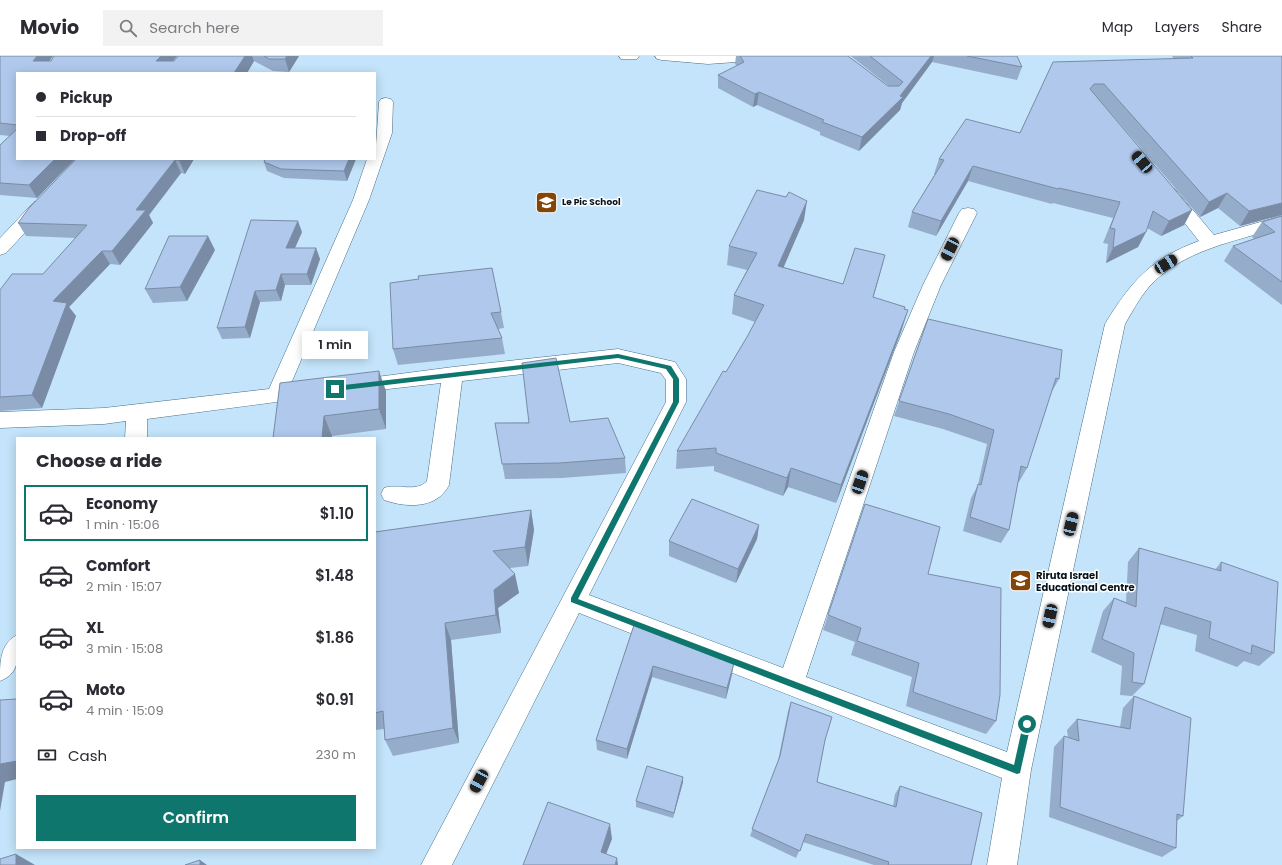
<!DOCTYPE html>
<meta charset="utf-8">
<style>
:root{--surface:#fff;--page:#f2f2f3;--text:#2b2b33;--muted:#7c7c81;--line:#e1e1e2;--accent:#0f766e}
body{margin:0;font-family:Poppins,sans-serif;background:var(--page);color:var(--text);height:100vh;display:flex;flex-direction:column;font-size:15px;white-space:nowrap}
*{box-sizing:border-box;margin:0}
p{font-size:13px;color:var(--muted)}
.icon{flex:none;width:22px;height:22px;fill:none;stroke:currentColor;stroke-width:2;stroke-linecap:round;stroke-linejoin:round}
.map{position:relative;flex:1;overflow:hidden}
.details{position:absolute;left:16px;top:381px;width:360px;height:412px;display:flex;flex-direction:column;background:var(--surface);border-radius:0px;box-shadow:0 2px 10px #0003}
.details>*{flex:none}
.top-card{position:absolute;left:16px;top:16px;width:360px;height:88px;border-radius:0px;box-shadow:0 2px 10px #0003;display:grid;align-content:center;height:88px;padding:0 20px;background:var(--surface)}
.end{position:absolute;width:18px;height:18px;margin:-9px;border:5px solid #0f766e;background:#fff;box-shadow:0 0 0 2px #fff}
.from{border-radius:50%}
.bubble{position:absolute;height:28px;border-radius:0px;background:var(--surface);box-shadow:0 2px 10px #0003;font-size:13px;font-weight:600;line-height:28px;text-align:center}
.car{position:absolute;width:12px;height:24px;margin:-12px -6px;border-radius:5px;box-shadow:0 0 3px 1px #0007;background:linear-gradient(#222 24%,#8ab4d8 0 40%,#222 0 76%,#8ab4d8 0 86%,#222 0)}
.top-card b{display:flex;align-items:center;gap:14px;height:38px;font-size:15px}
.top-card b+b{border-top:1px solid var(--line)}
.top-card i{width:10px;height:10px;background:var(--text)}
ul{padding:0;list-style:none}
li{display:flex;align-items:center;gap:12px;height:56px;margin:0 8px 6px;padding:0 12px;border:2px solid transparent;border-radius:0px}
li div{flex:1}
li b{display:block;font-size:15px}
li em{font-style:normal;font-weight:600}
li.on{border-color:var(--accent)}
li>.icon{width:36px;height:36px;stroke-width:1.5}
h2{padding:0 20px;font-size:18px;line-height:48px}
.pay{display:flex;align-items:center;gap:10px;height:44px;padding:0 20px;font-size:15px}
.pay p{margin-inline-start:auto}
.button{display:flex;gap:8px;margin-top:auto;padding:8px 20px}
.button a{flex:1;height:46px;border-radius:0px;background:var(--accent);color:#fff;font-size:16px;font-weight:600;line-height:46px;text-align:center}
header{display:flex;align-items:center;gap:24px;box-sizing:border-box;height:56px;padding:0 20px;background:var(--surface);border-bottom:1px solid var(--line)}
header strong{font-size:19px}
nav{display:flex;gap:22px;margin-inline-start:auto;font-size:14px}
.search{width:280px;height:36px;background:var(--page);display:flex;align-items:center;gap:10px;box-sizing:border-box;padding:0 14px;border-radius:0px;color:var(--muted);font-size:15px}
.map>svg:first-child{display:block}
.lines{fill:none;stroke-linecap:round;stroke-linejoin:round}
.minor-casing{stroke:#476e86;stroke-width:1}
.minor{fill:#fff;fill-rule:evenodd}
.wall{fill:#96accb}
.shaded-wall{fill:#7a8ca5}
.building{fill:#afc8ec;stroke:#7a8ca5}
.route{fill:#0f766e}
.labels{text-anchor:middle;stroke-width:3;stroke-linejoin:round;paint-order:stroke}
.far-poi-label{font-size:9px;font-weight:bold;fill:#04131c;stroke:#fff;text-anchor:start}
.poi-label{font-size:10px;font-weight:bold;fill:#04131c;stroke:#fff;text-anchor:start}
</style>
<header>
<strong>Movio</strong>
<div class="search"><svg class="icon" aria-label="search" viewBox="0 0 24 24"><circle cx="10" cy="10" r="6"/><path d="M15 15l6 6"/></svg>Search here</div>
<nav><a>Map</a><a>Layers</a><a>Share</a></nav>
</header>
<div class="map">
<svg width="1282" height="809" viewBox="0 0 1282 809">
<rect width="100%" height="100%" fill="#c3e4fa"/>
<g class="lines">
<defs>
<g id="minor">
<polygon points="619,0 639,0 637,3 621,3"/>
<polygon points="655,0 772,0 770,3 765,4 708,8 662,4 657,3"/>
<polygon points="386,42 391,43 393,46 392,77 369,144 290,330 307,328 314,331 317,336 314,341 147,363 147,382 125,382 126,365 104,368 0,372 0,356 104,352 269,333 353,144 367,103 375,103 379,46 381,43"/>
<path d="M1169,132l6,1 39,46 68,-19v11c-46,14 -101,23 -134,61 -9,11 -16,24 -23,36l-94,446 -14,95h-30l15,-87 -423,-165 -127,252h-31l245,-463v-22l-5,-7 -43,-10 -156,18 -13,104c-12,24 -42,23 -65,15l-3,-6 3,-6c14,-5 32,5 43,-7l14,-98 -88,10 -7,-2 -3,-5 3,-5 107,-14 165,-18 57,13 11,17v23l-97,193 194,73 111,-316 29,-67 36,-72 3,-4 6,-1 6,1 3,4 -36,72 -27,67 -108,325 201,75 98,-428c26,-43 47,-66 94,-83l-38,-48 2,-4z"/>
<polygon points="40,145 46,146 49,150 46,154 6,197 0,199 0,182 34,146"/>
<path d="M17,579c0,21 5,37 -17,46 0,-20 0,-37 17,-46z"/>
</g>
</defs>
<use href="#minor" class="minor-casing"/>
<use href="#minor" class="minor"/>
</g>
<g class="wall">
<polygon points="0,0 53,0 49,5 51,5 54,0 177,0 173,5 174,5 178,0 299,0 289,16 273,15 254,5 247,17 17,17 17,103 75,103 37,142 0,139 0,89 10,80 0,79"/>
<polygon points="736,0 848,0 888,30 889,30 852,1 850,0 1017,0 1022,11 1017,24 932,6 902,47 900,54 859,95 820,79 820,76 757,49 753,51 718,32 718,19 737,10 735,8"/>
<polygon points="1172,0 1282,0 1282,159 1240,170 1218,152 1200,161 1098,42 1192,154 1184,169 1161,180 1147,172 1146,176 1138,191 1106,207 1108,188 1103,187 1113,162 1053,147 1052,148 968,125 936,180 908,171 912,156 935,118 934,118 939,103 1020,77 1053,6 1174,3"/>
<polygon points="76,103 194,103 185,118 181,117 149,159 153,167 120,209 110,208 69,251 76,260 42,352 0,355 0,234 43,218 76,182 26,180 18,167"/>
<polygon points="265,103 356,103 347,125 284,122 267,115 264,106"/>
<polygon points="1282,160 1282,249 1224,205 1233,190 1254,183 1252,181 1262,166"/>
<polygon points="804,164 783,211 843,228 885,199 873,241 905,251 902,273 836,447 788,431 783,440 714,415 714,410 676,413 677,395 726,316 747,281 755,266 732,258 734,239 747,214 727,209 729,190"/>
<polygon points="302,176 295,192 316,192 320,203 311,229 285,229 281,245 260,246 250,282 222,283 217,272"/>
<polygon points="215,194 187,245 153,247 145,233"/>
<polygon points="492,212 501,256 504,272 498,273 502,282 505,298 398,309 393,293"/>
<polygon points="928,263 1059,323 1051,337 1027,412 1019,426 1018,426 1009,474 1001,487 963,475 971,442 978,429 987,388 943,373 894,360"/>
<polygon points="280,327 386,335 386,373 332,380 332,382 273,382"/>
<polygon points="570,366 625,402 626,417 562,422 505,423 495,367"/>
<polygon points="865,448 928,518 996,665 986,678 906,650 912,621 851,599 855,586 823,574"/>
<polygon points="531,454 534,474 528,510 510,512 519,537 498,552 501,577 451,584 459,687 393,700 385,684 384,673 375,674 375,476"/>
<polygon points="759,469 757,483 736,527 669,500 669,485"/>
<polygon points="1139,492 1215,514 1221,506 1274,597 1259,610 1244,605 1237,611 1195,595 1197,579 1160,568 1144,628 1132,640 1120,639 1122,610 1091,596 1103,555 1114,542 1126,546 1128,506"/>
<polygon points="634,569 732,618 726,643 652,621 627,703 597,694 596,684"/>
<polygon points="1134,640 1183,760 1177,765 1176,792 1162,801 1049,761 1054,691 1064,680 1068,681 1067,674 1077,663 1120,671 1123,652"/>
<polygon points="791,646 825,684 817,726 893,750 895,738 900,730 971,809 874,809 803,786 796,802 750,780 778,705 788,655"/>
<polygon points="683,721 683,726 673,762 636,751 636,745"/>
</g>
<g class="shaded-wall">
<polygon points="37,0 53,0 41,17 33,5"/>
<polygon points="161,0 177,0 163,17 156,5"/>
<polygon points="245,0 252,0 254,5 247,17 234,17"/>
<polygon points="287,0 299,0 289,16 285,3"/>
<polygon points="931,0 934,0 932,6 902,47 900,54 859,95 862,81 900,40"/>
<polygon points="759,36 757,49 753,51 755,38"/>
<polygon points="55,103 75,103 37,142 29,129"/>
<polygon points="180,103 194,103 185,118 179,104"/>
<polygon points="349,103 356,103 347,125 344,115"/>
<polygon points="175,104 181,117 149,159 153,167 120,209 112,195 136,154"/>
<polygon points="973,110 968,125 936,180 941,165"/>
<polygon points="1227,137 1218,152 1200,161 1209,146"/>
<polygon points="807,145 804,164 776,229 778,210"/>
<polygon points="1282,147 1282,159 1240,170 1249,155"/>
<polygon points="1192,154 1184,169 1161,180 1169,165"/>
<polygon points="298,165 302,176 290,203 286,192"/>
<polygon points="1146,176 1138,191 1106,207 1113,192"/>
<polygon points="208,180 215,194 187,245 180,231"/>
<polygon points="316,192 320,203 311,229 307,218"/>
<polygon points="102,195 110,208 69,251 76,260 42,352 32,339 53,245"/>
<polygon points="885,199 880,218 868,260 873,241"/>
<polygon points="281,218 285,229 281,245 276,234"/>
<polygon points="255,235 260,246 250,282 245,271"/>
<polygon points="908,254 902,273 836,447 841,429"/>
<polygon points="379,315 386,335 386,373 379,353"/>
<polygon points="324,360 332,380 332,382 322,382"/>
<polygon points="791,412 788,431 783,440 787,422"/>
<polygon points="531,454 534,474 528,510 525,491"/>
<polygon points="759,469 757,483 736,527 738,513"/>
<polygon points="515,518 519,537 498,552 501,577 496,559 494,534"/>
<polygon points="445,567 451,584 459,687 453,672"/>
<polygon points="734,607 732,618 726,643 727,632"/>
<polygon points="653,610 652,621 627,703 627,693"/>
<polygon points="17,705 17,723 5,726 0,755 0,708"/>
<polygon points="683,721 683,726 673,762 674,757"/>
<polygon points="610,768 612,783 602,809 601,796"/>
<polygon points="16,798 35,809 16,809"/>
<polygon points="617,802 618,809 615,809"/>
<polygon points="200,804 207,809 200,809"/>
</g>
<g class="building">
<polygon points="0,0 37,0 33,5 51,5 54,0 161,0 156,5 174,5 178,0 245,0 234,17 17,17 17,69 0,67"/>
<polygon points="264,0 287,0 285,3 269,3"/>
<polygon points="740,0 848,0 888,30 899,30 903,26 870,0 931,0 900,40 903,41 862,81 822,66 824,64 759,36 755,38 718,19 744,6"/>
<polygon points="967,0 1017,0 1022,11"/>
<polygon points="1191,0 1282,0 1282,147 1249,155 1227,137 1209,146 1104,28 1094,28 1090,33 1192,154 1169,165 1153,155 1146,176 1113,192 1115,173 1110,172 1120,146 1059,132 1058,133 973,110 941,165 912,156 944,104 939,103 966,63 1020,77 1053,6 1193,2"/>
<polygon points="17,73 17,103 55,103 29,129 0,127 0,89"/>
<polygon points="76,103 180,103 179,104 175,104 136,154 146,154 112,195 102,195 53,245 67,247 32,339 0,341 0,234 12,218 43,218 87,169 18,167 29,152"/>
<polygon points="265,103 349,103 344,115 281,113 264,106"/>
<polygon points="757,134 786,141 789,136 807,145 778,210 843,228 855,192 885,199 873,241 905,251 904,253 908,254 841,429 791,412 787,422 716,397 716,392 677,395 723,315 726,316 747,281 764,249 734,239 757,197 729,190"/>
<polygon points="1282,160 1282,226 1233,190 1275,176 1262,166"/>
<polygon points="251,164 298,165 286,192 316,192 307,218 281,218 276,234 255,235 245,271 217,272"/>
<polygon points="169,180 208,180 180,231 145,233"/>
<polygon points="492,212 501,256 491,257 502,282 393,293 390,227 419,223 418,220"/>
<polygon points="928,263 1062,294 1059,323 1056,322 1027,412 1021,410 1009,474 970,461 978,428 981,429 994,374 949,358 899,345"/>
<polygon points="556,302 570,366 608,362 625,402 560,407 502,408 495,367 529,367 522,307"/>
<polygon points="379,315 379,353 324,360 322,382 273,382 280,327"/>
<polygon points="692,443 759,469 738,513 669,485"/>
<polygon points="865,448 940,471 928,518 1001,532 1000,639 996,665 913,636 919,607 857,585 861,572 828,559"/>
<polygon points="531,454 525,491 493,495 515,518 494,534 496,559 445,567 453,672 385,684 383,655 375,657 375,476"/>
<polygon points="1139,492 1221,515 1221,506 1278,526 1274,597 1252,589 1251,598 1209,582 1211,566 1165,551 1144,628 1132,626 1134,597 1102,583 1114,542 1136,551"/>
<polygon points="634,569 734,607 727,632 653,610 627,693 596,684"/>
<polygon points="1134,640 1191,662 1183,760 1177,758 1176,792 1060,751 1064,680 1079,685 1077,663 1130,673"/>
<polygon points="17,643 17,705 0,708 0,644"/>
<polygon points="791,646 832,661 825,684 817,726 896,751 900,730 982,757 971,809 888,809 889,806 806,778 800,795 752,773 780,700"/>
<polygon points="647,710 683,721 674,757 636,745"/>
<polygon points="548,746 610,768 601,796 617,802 615,809 523,809"/>
<polygon points="16,798 16,809 0,809 0,803"/>
<polygon points="200,804 200,809 185,809"/>
</g>
<polygon class="route" points="618,298 671,310 679,323 679,346 578,543 1014,709 1023,668 1027,664 1031,668 1020,717 1017,718 571,546 571,542 673,346 673,323 666,313 618,302 335,335 332,333 335,330"/>
<defs>
<symbol id="school-square" viewBox="-11 -11 22 22"><rect x="-9" y="-9" width="18" height="18" rx="4" fill="#844607" stroke="#fff"/><path d="M0-5L7-2L0 1L-7-2ZM-4 1L0 2.5L4 1V4Q0 6-4 4Z" fill="#fff"/></symbol>
</defs>
<g fill-rule="evenodd">
<use href="#school-square" x="534" y="134" width="25" height="25"/>
<use href="#school-square" x="1008" y="512" width="25" height="25"/>
</g>
<g class="labels">
<g class="far-poi-label">
<text x="562" y="149">Le Pic School</text>
</g>
<g class="poi-label">
<text x="1036" y="523">Riruta Israel<tspan x="1036" dy="12">Educational Centre</tspan></text>
</g>
</g>
</svg>
<i class="end from" style="left:1027px;top:668px"></i>
<i class="end" style="left:335px;top:333px"></i>
<div class="bubble" style="left:302px;top:275px;width:66px">1 min</div>
<i class="car" style="left:1142px;top:106px;rotate:320deg"></i>
<i class="car" style="left:950px;top:193px;rotate:206deg"></i>
<i class="car" style="left:1166px;top:208px;rotate:58deg"></i>
<i class="car" style="left:860px;top:426px;rotate:19deg"></i>
<i class="car" style="left:1071px;top:468px;rotate:13deg"></i>
<i class="car" style="left:1050px;top:560px;rotate:192deg"></i>
<i class="car" style="left:479px;top:725px;rotate:208deg"></i>
<div class="top-card">
<b><i class="from"></i>Pickup</b>
<b><i></i>Drop-off</b>
</div>
<section class="details">
<h2>Choose a ride</h2>
<ul>
<li class="on"><svg class="icon" aria-label="car" viewBox="0 0 24 24"><path d="M5 17H2v-5l4-1 3-4h7l3 4 3 1v5h-3M9 17h6M6 11h13"/><circle cx="7" cy="17" r="2"/><circle cx="17" cy="17" r="2"/></svg><div><b>Economy</b><p>1 min · 15:06</p></div><em>$1.10</em></li>
<li><svg class="icon" aria-label="car" viewBox="0 0 24 24"><path d="M5 17H2v-5l4-1 3-4h7l3 4 3 1v5h-3M9 17h6M6 11h13"/><circle cx="7" cy="17" r="2"/><circle cx="17" cy="17" r="2"/></svg><div><b>Comfort</b><p>2 min · 15:07</p></div><em>$1.48</em></li>
<li><svg class="icon" aria-label="car" viewBox="0 0 24 24"><path d="M5 17H2v-5l4-1 3-4h7l3 4 3 1v5h-3M9 17h6M6 11h13"/><circle cx="7" cy="17" r="2"/><circle cx="17" cy="17" r="2"/></svg><div><b>XL</b><p>3 min · 15:08</p></div><em>$1.86</em></li>
<li><svg class="icon" aria-label="car" viewBox="0 0 24 24"><path d="M5 17H2v-5l4-1 3-4h7l3 4 3 1v5h-3M9 17h6M6 11h13"/><circle cx="7" cy="17" r="2"/><circle cx="17" cy="17" r="2"/></svg><div><b>Moto</b><p>4 min · 15:09</p></div><em>$0.91</em></li>
</ul>
<div class="pay"><svg class="icon" aria-label="cash" viewBox="0 0 24 24"><path d="M3 7h18v10H3z"/><circle cx="12" cy="12" r="2"/></svg>Cash<p>230 m</p></div>
<div class="button"><a>Confirm</a></div>
</section>
</div>
